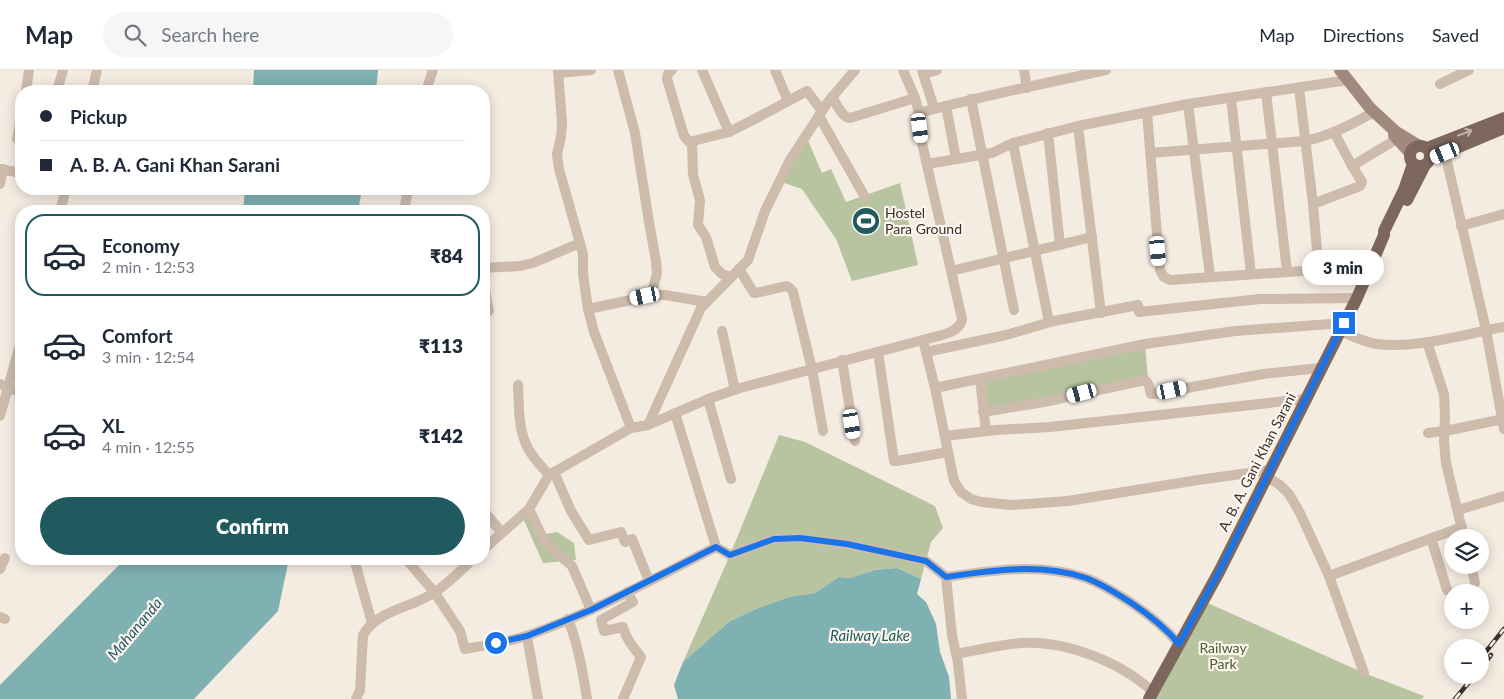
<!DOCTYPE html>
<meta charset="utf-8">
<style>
:root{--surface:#fff;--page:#f6f6f7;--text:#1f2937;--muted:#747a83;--line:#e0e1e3;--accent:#1f5a5e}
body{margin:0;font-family:Lato,sans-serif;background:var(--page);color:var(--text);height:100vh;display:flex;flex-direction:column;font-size:19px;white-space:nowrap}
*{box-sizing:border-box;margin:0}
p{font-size:16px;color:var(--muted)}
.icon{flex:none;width:28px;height:28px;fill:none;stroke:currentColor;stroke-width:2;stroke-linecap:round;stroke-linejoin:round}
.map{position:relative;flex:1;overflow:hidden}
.panel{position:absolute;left:15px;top:135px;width:475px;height:360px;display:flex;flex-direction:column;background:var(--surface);border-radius:20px;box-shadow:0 2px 12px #0003}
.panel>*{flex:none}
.hud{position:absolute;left:15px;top:15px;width:475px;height:110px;border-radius:20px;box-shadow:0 2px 12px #0003;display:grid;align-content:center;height:110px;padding:0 25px;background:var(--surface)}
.tools{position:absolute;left:1444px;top:459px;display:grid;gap:10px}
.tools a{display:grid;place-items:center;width:45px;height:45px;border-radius:50%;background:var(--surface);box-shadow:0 2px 12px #0003;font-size:25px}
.end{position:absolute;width:22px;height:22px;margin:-11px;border:6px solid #1a73e8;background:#fff;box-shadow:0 0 0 2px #fff}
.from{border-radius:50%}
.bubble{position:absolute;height:35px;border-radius:18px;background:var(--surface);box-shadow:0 2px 12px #0003;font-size:16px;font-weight:800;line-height:35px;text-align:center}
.car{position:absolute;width:15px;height:30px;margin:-15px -8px;border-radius:6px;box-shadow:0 0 4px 1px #0007;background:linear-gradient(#fff 24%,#345 0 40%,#fff 0 76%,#345 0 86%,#fff 0)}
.hud b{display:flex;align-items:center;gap:18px;height:48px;font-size:19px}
.hud b+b{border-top:1px solid var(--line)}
.hud i{width:12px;height:12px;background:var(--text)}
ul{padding:9px 0 0;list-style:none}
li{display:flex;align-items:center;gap:15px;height:82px;margin:0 10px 8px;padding:0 15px;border:2px solid transparent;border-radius:20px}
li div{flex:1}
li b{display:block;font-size:19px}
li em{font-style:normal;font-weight:800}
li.on{border-color:var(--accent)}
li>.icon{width:45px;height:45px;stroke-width:1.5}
.action{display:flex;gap:10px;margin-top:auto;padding:10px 25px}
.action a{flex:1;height:58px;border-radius:30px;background:var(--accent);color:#fff;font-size:20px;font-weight:800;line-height:58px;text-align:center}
header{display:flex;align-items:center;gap:30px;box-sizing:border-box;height:70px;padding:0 25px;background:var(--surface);border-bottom:1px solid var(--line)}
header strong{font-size:24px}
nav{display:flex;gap:28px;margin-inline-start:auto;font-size:18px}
.search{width:350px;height:45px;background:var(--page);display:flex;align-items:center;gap:12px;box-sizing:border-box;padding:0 18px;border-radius:28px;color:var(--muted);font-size:19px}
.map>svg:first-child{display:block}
.green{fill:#b8c4a0}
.water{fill:#7fb0b2}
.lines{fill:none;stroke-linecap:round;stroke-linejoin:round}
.minor{stroke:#cdbbac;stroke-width:10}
.secondary{stroke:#a18a7d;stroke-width:12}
.primary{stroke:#7d675c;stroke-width:12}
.rail-casing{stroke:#3b302b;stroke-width:4.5}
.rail{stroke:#fbf5ee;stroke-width:2.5;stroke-dasharray:8;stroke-linecap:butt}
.oneway{stroke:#c2b5ac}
.route{stroke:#1a73e8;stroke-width:6}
.labels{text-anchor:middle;stroke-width:4.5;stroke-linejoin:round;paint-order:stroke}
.poi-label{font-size:14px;fill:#3b302b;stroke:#fbf5ee;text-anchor:start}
.street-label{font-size:14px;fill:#3b302b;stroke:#fbf5ee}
.park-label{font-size:14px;fill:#4a5a2e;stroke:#fbf5ee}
.water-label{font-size:15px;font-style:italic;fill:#1f5a5e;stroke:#fbf5ee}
</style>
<header>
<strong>Map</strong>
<div class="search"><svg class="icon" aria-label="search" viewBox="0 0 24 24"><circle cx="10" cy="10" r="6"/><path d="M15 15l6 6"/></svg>Search here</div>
<nav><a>Map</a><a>Directions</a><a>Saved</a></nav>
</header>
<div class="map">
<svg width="1504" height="629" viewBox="0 0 1504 629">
<rect width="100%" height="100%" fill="#f4ebe1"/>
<g class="green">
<polygon points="806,66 822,103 831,99 846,132 900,113 918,195 852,211 836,169 802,119 784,113"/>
<polygon points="1145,274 1148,309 984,341 980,310"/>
<polygon points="779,365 805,372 935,436 943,458 931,472 921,509 897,498 875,500 850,508 839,507 815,523 789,527 756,539 730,551 683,592 730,485"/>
<polygon points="529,439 546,464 557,462 574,473 576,490 543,493 522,446"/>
<polygon points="1203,531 1364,603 1424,626 1422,629 1154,629"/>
</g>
<g class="water">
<polygon points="254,0 378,0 376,21 253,21"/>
<polygon points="245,119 362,119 358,141 243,141"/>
<polygon points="125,489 289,489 278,541 194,629 0,629 0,615"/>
<polygon points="897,498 921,509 917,524 926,532 936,554 940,582 949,607 951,629 678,629 674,615 683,592 730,551 756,539 789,527 815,523 839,507 850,508 875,500"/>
</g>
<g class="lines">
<g class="minor">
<polyline points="558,0 562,53 561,67 557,84 559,99 583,184 583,204 588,239 594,262 631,358"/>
<polyline points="618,0 635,63 649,152 656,191 657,204 651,225"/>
<polyline points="672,0 668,4 667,9 684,66 689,72 729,62 749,52 807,21 822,41"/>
<polyline points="702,0 729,62"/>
<polyline points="775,0 788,31"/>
<path d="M903,0l12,28 4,15c62,-17 124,-29 187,-43"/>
<polyline points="922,0 934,38"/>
<polyline points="1024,0 1027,18"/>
<polyline points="559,3 591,0"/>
<polyline points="923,4 937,0"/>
<polyline points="1440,14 1469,0"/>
<polyline points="1299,18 1313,134"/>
<polyline points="26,21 29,0"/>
<polyline points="57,21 63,0"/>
<polyline points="92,21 97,0"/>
<polyline points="426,21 433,0"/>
<polyline points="1266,22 1287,201"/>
<path d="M832,27c5,7 9,20 18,21l65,-20"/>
<polyline points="1231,28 1251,204"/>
<polyline points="971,29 1014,240"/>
<polyline points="1188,34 1210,206"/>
<polyline points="946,36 956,89"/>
<path d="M919,43l3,30 40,176c-2,15 -26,17 -39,21"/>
<polyline points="1147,43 1160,200 1164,207 1170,210 1346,198 1369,199"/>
<polyline points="819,46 865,127"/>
<polyline points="1078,56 1101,243"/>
<polyline points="1334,62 1352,96"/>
<polyline points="1048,63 1060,175"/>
<polyline points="17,69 21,48"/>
<polyline points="692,72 693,105 700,130 698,155 706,167 715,197 722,204 731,207"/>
<polyline points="1013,73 1049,252"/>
<path d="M1150,83l155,-12c25,-5 47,-17 69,-29"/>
<polyline points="1445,83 1486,260 1504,359"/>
<polyline points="927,94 992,83 1013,73 1078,56 1188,34 1348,10"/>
<polyline points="0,99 21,103"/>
<polyline points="0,114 3,99"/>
<polyline points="60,141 66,119"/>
<polyline points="404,141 408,119"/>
<polyline points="1461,156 1504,144"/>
<polyline points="1375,186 1322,186 1318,184 1317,181 1313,134 1360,116 1362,112 1352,96 1397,69"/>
<polyline points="484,198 520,196 533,193 580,173"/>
<polyline points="739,199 754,223 756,223 786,216 790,218 793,222 812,299 823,361"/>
<polyline points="951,201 1092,167"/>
<polyline points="484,216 489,241"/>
<polyline points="588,239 655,225 665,225 707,232"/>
<polyline points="722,261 735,320"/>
<path d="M1340,261c12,5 24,11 37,13 40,5 87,-10 127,-17"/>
<polyline points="1427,272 1444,324 1445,346 1444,371 1446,393 1464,468"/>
<polyline points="878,282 894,391 897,391 948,382"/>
<polyline points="926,282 1006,265 1054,251 1138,235 1139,242 1260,229 1357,228"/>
<polyline points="842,290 855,371"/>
<polyline points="980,309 986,361"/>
<polyline points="0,314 21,323"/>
<path d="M518,315c1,21 0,47 11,65 5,9 13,17 20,25"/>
<polyline points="935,318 954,411 961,422 971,429 982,432 1011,435 1068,431 1198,410 1270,400"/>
<polyline points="708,329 731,409"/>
<path d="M983,342l61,-10 101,-22c5,3 4,9 6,14h3l109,-20 57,-6"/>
<polyline points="675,343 716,477 730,485 758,474 774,469 800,468 847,474 926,491 946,507 952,565 958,593 962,629"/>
<polyline points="0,346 21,271"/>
<polyline points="648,355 708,329 740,318 923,270 935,318 1145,274 1235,261 1344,253"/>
<polyline points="1428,363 1445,361 1504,349"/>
<polyline points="945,366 996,360 1050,357 1305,329"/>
<polyline points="554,402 571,441 589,470 621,462 625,472 632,469 649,511"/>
<polyline points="1264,410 1272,410 1280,415 1289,424 1300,443 1329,506 1364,603"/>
<polyline points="529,439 545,473 572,496 591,540"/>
<polyline points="1458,440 1504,426"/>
<polyline points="484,441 502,463"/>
<polyline points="1431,468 1447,520"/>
<polyline points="484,479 529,439 549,405 631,358 648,355 701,238 748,190 765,141 790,90 828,32 855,0"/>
<polyline points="354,489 372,553"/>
<path d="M406,489l29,34 25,38 5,18c21,-4 44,-7 64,-14 65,-23 126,-57 187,-88"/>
<polyline points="1471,495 1475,513"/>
<polyline points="0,499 5,488"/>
<polyline points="1329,506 1462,457"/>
<path d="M946,507c47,-7 95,-14 140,1 16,6 30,15 44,24 18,12 35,25 49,42"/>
<polyline points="0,547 5,549"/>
<path d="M568,549c10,25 15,53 19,80"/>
<polyline points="527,566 538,629"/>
<path d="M956,584c21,-4 43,-9 65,-11 44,-3 100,19 132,49"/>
<path d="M356,629l4,-9 3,-55c15,-26 50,-27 72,-43 14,-9 26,-22 38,-33"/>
<path d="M623,629l18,-42c-8,-10 -15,-18 -18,-30l-19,4 -3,-11 32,-18 -6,-10"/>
</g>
<g class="secondary">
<polyline points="1340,0 1370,38 1396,62 1419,76"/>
<polyline points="1394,65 1410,83"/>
</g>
<g class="primary">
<circle cx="1420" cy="86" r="10"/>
<polyline points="1427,78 1504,48"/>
<polyline points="1430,89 1504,58"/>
<polyline points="1407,130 1425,95"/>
<polyline points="1149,629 1219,502 1357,228 1384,165 1384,161 1404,120 1413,94"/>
</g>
<defs>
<g id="rail">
<polyline points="1480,589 1504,559"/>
<polyline points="1480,599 1491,585"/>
<polyline points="1455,629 1475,605"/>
</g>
</defs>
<use href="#rail" class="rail-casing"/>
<use href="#rail" class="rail"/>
</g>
<defs><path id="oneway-shaft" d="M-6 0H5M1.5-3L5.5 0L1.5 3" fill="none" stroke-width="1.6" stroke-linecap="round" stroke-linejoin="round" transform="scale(1.25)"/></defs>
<use class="oneway" href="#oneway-shaft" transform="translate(1465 63) rotate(-21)"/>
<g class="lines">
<path class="route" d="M496,573l31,-7 64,-26 125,-63 14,8 44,-16 26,-1 47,6 79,17 20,16c47,-7 95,-14 140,1 16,6 30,15 44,24 18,12 35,25 49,42l40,-72 125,-249"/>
</g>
<defs>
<symbol id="stadium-disc" viewBox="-11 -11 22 22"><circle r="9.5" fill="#1f5a5e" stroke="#fbf5ee"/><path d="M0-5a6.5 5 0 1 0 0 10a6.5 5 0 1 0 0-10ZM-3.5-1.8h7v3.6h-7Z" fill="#fff"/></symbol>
</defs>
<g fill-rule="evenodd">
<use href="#stadium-disc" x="850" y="135" width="32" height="32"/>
</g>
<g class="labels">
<g class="poi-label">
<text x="885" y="148">Hostel<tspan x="885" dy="16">Para Ground</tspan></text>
</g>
<g class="street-label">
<text transform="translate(1257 392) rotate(-63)" y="5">A. B. A. Gani Khan Sarani</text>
</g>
<g class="park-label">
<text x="1223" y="583">Railway<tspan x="1223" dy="16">Park</tspan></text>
</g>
<g class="water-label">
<text transform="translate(135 559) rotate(-50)" y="5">Mahananda</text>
<text x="870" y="571">Railway Lake</text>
</g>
</g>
</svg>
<div class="tools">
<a><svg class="icon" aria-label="layers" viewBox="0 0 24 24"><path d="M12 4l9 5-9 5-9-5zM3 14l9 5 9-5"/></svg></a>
<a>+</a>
<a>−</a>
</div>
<i class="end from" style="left:496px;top:573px"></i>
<i class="end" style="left:1344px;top:253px"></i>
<div class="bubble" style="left:1302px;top:180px;width:82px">3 min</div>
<i class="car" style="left:920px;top:58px;rotate:173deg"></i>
<i class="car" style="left:1445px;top:83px;rotate:248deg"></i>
<i class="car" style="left:1158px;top:181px;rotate:175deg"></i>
<i class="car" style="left:645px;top:226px;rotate:258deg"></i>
<i class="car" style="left:1172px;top:320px;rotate:78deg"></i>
<i class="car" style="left:1082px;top:323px;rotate:255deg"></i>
<i class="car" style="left:852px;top:354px;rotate:171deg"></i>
<div class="hud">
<b><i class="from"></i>Pickup</b>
<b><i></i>A. B. A. Gani Khan Sarani</b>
</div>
<section class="panel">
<ul>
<li class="on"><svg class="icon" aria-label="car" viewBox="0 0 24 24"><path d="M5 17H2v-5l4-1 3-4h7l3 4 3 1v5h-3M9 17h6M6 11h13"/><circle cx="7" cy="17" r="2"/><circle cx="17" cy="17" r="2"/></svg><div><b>Economy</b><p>2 min · 12:53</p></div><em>₹84</em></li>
<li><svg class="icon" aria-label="car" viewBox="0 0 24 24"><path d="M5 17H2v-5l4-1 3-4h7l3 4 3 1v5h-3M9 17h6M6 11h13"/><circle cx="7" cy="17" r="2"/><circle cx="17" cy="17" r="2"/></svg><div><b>Comfort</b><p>3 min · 12:54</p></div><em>₹113</em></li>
<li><svg class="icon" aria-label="car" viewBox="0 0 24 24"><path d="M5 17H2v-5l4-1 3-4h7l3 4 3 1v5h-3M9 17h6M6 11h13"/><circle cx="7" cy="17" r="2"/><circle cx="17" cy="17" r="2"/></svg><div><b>XL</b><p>4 min · 12:55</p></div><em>₹142</em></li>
</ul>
<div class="action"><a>Confirm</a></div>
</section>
</div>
